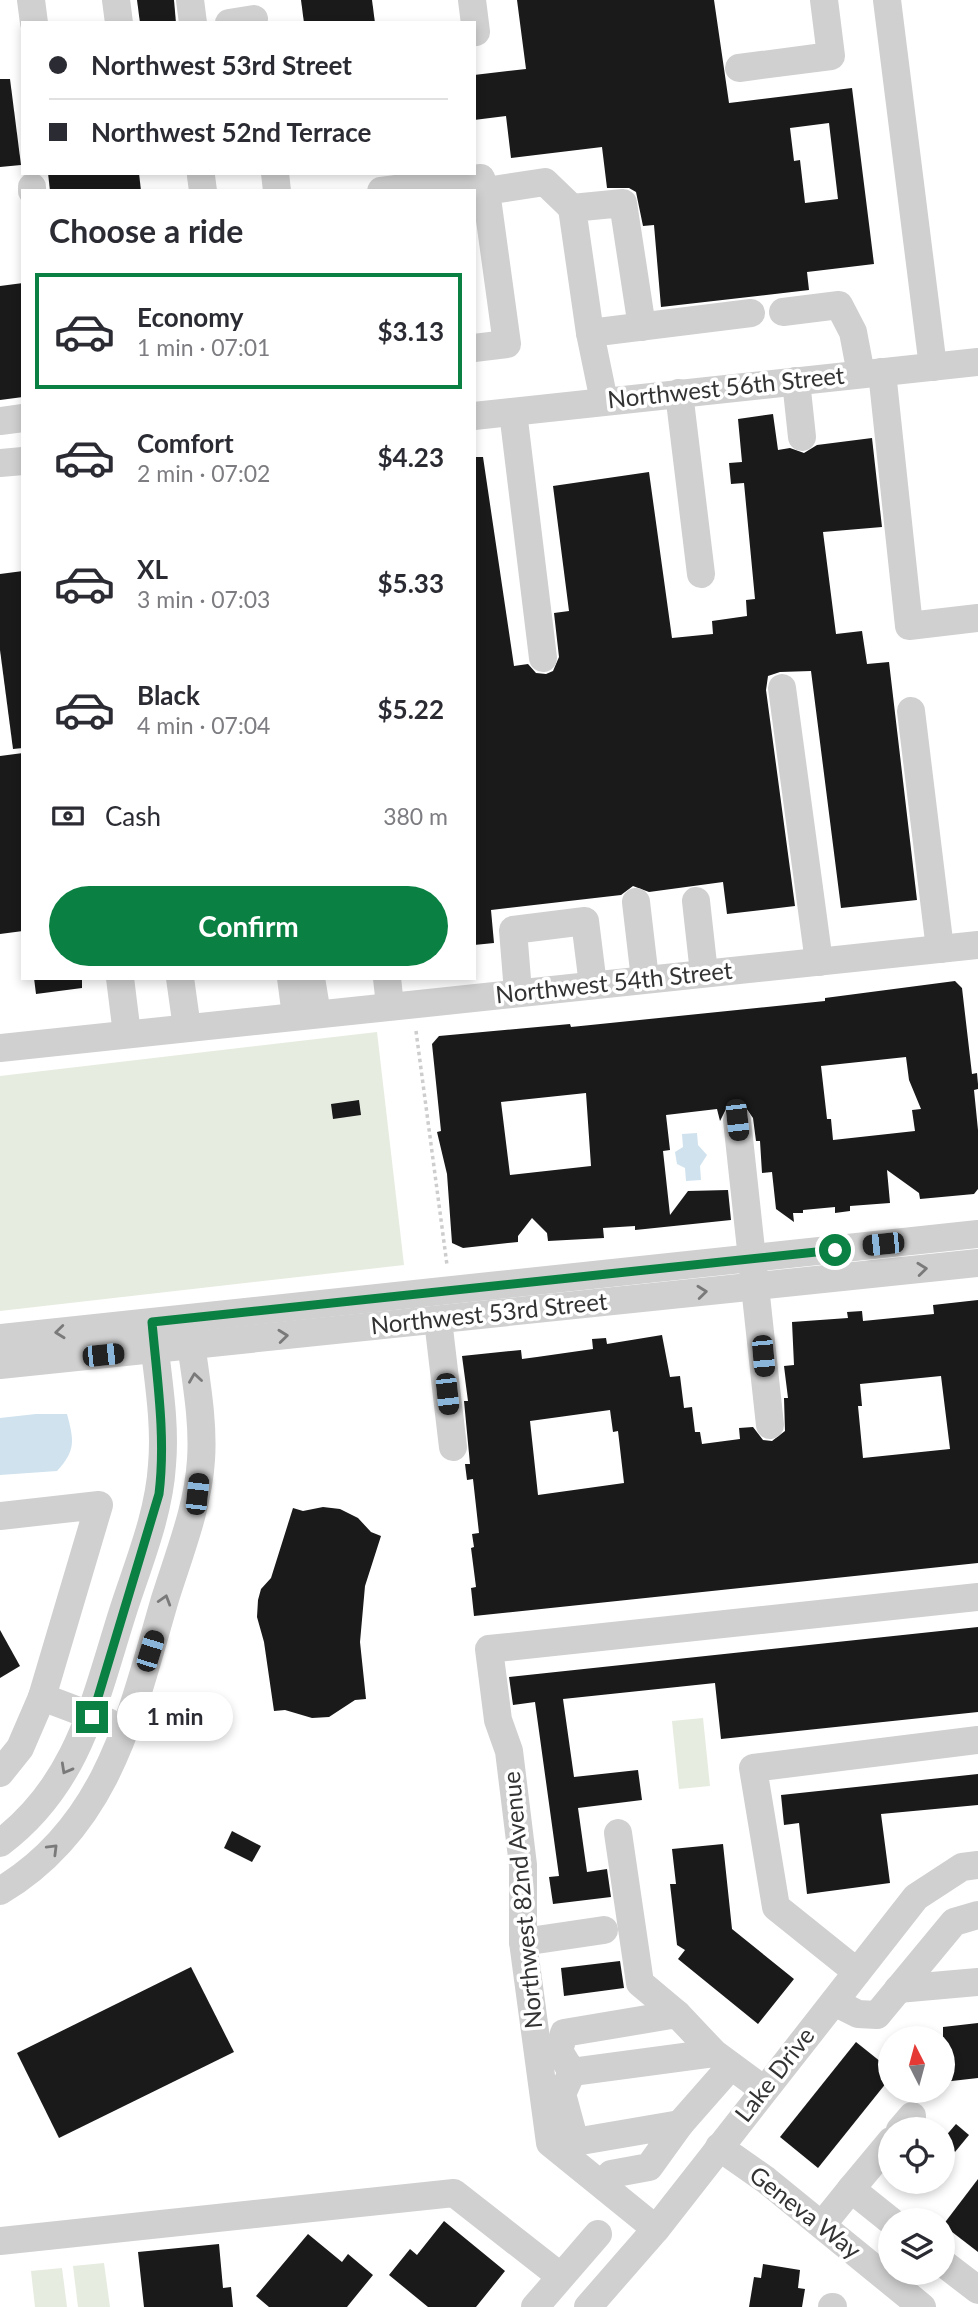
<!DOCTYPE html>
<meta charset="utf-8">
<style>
:root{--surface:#fff;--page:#f7f7f7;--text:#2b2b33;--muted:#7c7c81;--line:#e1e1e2;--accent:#0b8043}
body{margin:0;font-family:Lato,sans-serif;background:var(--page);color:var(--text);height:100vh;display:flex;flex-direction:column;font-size:26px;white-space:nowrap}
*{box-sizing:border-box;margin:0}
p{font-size:23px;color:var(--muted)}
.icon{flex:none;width:38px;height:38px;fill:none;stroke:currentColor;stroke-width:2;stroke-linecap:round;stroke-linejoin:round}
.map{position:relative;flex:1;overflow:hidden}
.side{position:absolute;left:21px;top:189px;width:455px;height:791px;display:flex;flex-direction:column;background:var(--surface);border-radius:0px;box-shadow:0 4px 10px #0003}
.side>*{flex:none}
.top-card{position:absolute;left:21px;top:21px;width:455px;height:154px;border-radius:0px;box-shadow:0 4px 10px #0003;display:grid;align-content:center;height:154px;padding:0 28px;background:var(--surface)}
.needle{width:46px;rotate:354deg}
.buttons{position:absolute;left:878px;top:2026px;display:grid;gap:14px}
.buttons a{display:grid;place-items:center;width:77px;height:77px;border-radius:50%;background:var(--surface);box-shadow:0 4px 10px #0003;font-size:35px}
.end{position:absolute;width:32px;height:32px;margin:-16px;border:9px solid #0b8043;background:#fff;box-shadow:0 0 0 4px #fff}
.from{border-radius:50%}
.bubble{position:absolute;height:49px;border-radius:24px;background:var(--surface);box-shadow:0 4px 10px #0003;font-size:23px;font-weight:700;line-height:49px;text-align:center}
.car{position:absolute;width:21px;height:42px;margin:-21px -10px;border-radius:9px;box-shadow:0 0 5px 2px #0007;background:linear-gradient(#222 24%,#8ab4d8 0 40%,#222 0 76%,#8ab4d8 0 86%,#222 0)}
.top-card b{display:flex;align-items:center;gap:24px;height:66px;font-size:26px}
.top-card b+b{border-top:2px solid var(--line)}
.top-card i{width:18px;height:18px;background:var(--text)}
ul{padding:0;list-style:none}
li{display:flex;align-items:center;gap:21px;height:116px;margin:0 14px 10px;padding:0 14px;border:4px solid transparent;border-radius:0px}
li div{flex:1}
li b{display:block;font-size:26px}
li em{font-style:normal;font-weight:700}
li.active{border-color:var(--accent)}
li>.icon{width:63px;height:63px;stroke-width:1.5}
h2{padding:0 28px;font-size:32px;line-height:84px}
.pay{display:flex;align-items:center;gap:18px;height:77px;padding:0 28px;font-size:26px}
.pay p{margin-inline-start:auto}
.button{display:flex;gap:14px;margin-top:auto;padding:14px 28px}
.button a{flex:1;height:80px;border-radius:42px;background:var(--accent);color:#fff;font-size:28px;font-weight:700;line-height:80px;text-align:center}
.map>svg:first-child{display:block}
.green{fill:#e6ecdf}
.water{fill:#cfe2ee}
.building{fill:#1a1a1a;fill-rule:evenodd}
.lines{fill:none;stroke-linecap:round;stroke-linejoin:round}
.path{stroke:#cdcdcd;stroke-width:3.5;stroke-dasharray:3.5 3.5;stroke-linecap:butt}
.minor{stroke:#d0d0d0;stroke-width:28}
.oneway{stroke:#7a7a7a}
.route{stroke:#0b8043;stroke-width:9}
.labels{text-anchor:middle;stroke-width:7;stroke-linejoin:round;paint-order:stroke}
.street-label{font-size:24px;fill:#333;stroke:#fff}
</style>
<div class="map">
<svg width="978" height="2307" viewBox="0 0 978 2307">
<rect width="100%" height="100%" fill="#fff"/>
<g class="green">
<polygon points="377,1032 404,1265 0,1311 0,1076"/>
<polygon points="703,1718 710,1786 679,1789 672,1721"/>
<polygon points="104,2263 110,2307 78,2307 73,2266"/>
<polygon points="62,2268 67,2307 35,2307 31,2271"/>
</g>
<g class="water">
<polygon points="697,1133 698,1145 707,1155 700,1166 701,1180 686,1181 685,1168 677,1164 675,1152 683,1147 682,1134"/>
<path d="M36,1414h31c7,27 9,36 -10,57l-57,4v-57z"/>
</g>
<g class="building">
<polygon points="137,0 174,0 176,23 140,23"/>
<polygon points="301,0 372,0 375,23 304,23"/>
<path d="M517,0h197l15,103 123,-15 22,176 -67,8 2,18 -148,17 -7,-82 -11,1 -7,-34 -7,-4h-22l-5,-41 -91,11 -5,-42 -32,4v-45l52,-6zM829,123l9,76 -33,4 -5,-43 -6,1 -4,-33z"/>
<polygon points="0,79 10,79 21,165 0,167"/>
<polygon points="48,173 139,173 141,191 50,191"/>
<polygon points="23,283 23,397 0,400 0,286"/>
<polygon points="773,414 778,450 790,448 804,453 817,445 872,438 882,527 823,532 836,634 862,631 867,664 889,662 917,900 841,908 811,671 780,672 768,676 766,690 795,906 727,914 723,882 649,892 633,886 621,895 491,910 494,943 474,945 474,457 483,457 514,666 528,664 536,673 546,674 553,671 559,657 554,613 569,611 553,486 649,472 672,638 713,634 712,621 747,616 746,600 755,599 744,483 731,484 729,463 742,462 738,419"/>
<polygon points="23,571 23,748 13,749 0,650 0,574"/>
<polygon points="23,753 23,931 0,934 0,756"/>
<polygon points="34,978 82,978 82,988 36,994"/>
<path d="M955,981l7,7 10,86 5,-1 1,11v5l-4,1 4,40v59l-4,5 -54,5 -1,-6 -32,-23 3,33 -40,3v5l-15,2v-6l-32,3v3h-10l1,9 -18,-13 -4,-37 -10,1 -2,-32h-4l-3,-23 -9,-13 -8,-2 -9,4 -7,14 -3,-12 -51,6 4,35 -7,1 7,64 18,-24 40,-1 3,30 -86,9 -10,1v-4l-32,2 1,10 -56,3 -1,-8 -15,-15 -14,18v6l-55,6 -11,-5 -5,-69 -10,-42 4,-1 -9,-87 7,-8 131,-12 1,3 254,-26v-3zM906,1057l3,23 12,29 -9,1 3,21 -82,9 -2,-21h-4l-6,-53zM586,1093l5,73 -81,9 -9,-73z"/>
<polygon points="359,1100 361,1115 333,1119 331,1104"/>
<path d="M978,1300v263l-504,53 -3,-28 5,-1 -5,-39 3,-1 -2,-13 7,-1 -6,-54 -6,1 -2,-16h5l-6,-63h4l-6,-45 59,-6 1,9 15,-2 56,-8 -1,-10 14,-1 1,6 55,-9 8,42 10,-1 4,32 8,-1 3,25h5l2,12 38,-5 -1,-11 14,-1 10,13 9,1 13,-10 -1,-33h4l-4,-32 10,-1 -2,-43 56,-4 -1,-6 15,-1 1,10 71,-7 -1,-9zM941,1376l9,73 -87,9 -5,-52h4l-2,-22zM610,1410l3,22 5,-1 6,52 -86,12 -8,-74z"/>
<polygon points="323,1507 340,1509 358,1518 371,1532 381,1536 365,1586 360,1642 366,1699 355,1700 329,1717 312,1718 285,1710 274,1711 264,1642 257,1617 258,1600 261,1589 271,1578 293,1508 303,1511"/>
<polygon points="978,1627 978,1712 721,1739 715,1683 563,1699 574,1777 638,1770 642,1800 578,1808 587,1872 607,1869 611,1897 553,1904 549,1877 559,1876 535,1702 513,1705 509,1677"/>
<polygon points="0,1630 20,1666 0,1678"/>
<polygon points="978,1774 978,1805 881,1814 890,1883 807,1894 799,1823 784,1825 781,1795"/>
<polygon points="232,1831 261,1846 252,1862 224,1848"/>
<polygon points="723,1844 732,1929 794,1979 758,2024 678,1959 685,1950 677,1945 670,1884 676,1884 672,1849"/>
<polygon points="620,1961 624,1988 564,1996 561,1968"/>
<polygon points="191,1967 234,2052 59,2138 17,2053"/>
<polygon points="978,2023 978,2078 943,2082 943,2027"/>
<polygon points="856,2042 891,2070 891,2077 818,2168 780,2137"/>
<polygon points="956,2124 969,2135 955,2152 943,2139"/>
<polygon points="978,2179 978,2252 943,2225"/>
<polygon points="444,2221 505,2271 476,2307 428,2307 389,2275 410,2249 417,2255"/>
<polygon points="308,2234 342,2262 348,2254 373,2275 347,2307 269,2307 256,2296"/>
<polygon points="219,2244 223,2288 231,2287 233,2307 144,2307 138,2252"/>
<polygon points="763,2264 800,2270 798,2288 805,2289 802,2307 749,2307 754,2277 761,2278"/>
</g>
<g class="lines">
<polyline class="path" points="416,1031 447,1265"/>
<g class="minor">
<polyline points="31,0 34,23"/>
<polyline points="116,0 119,23"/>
<polyline points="190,0 193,23"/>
<polyline points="472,0 476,32"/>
<polyline points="887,0 933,367"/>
<polyline points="229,23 254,19"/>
<polyline points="739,68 831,56 824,0"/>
<polyline points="275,173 277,191"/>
<polyline points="201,176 203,191"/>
<polyline points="32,187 32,191"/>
<polyline points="381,191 481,178 486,191 507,344 474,348"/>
<polyline points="486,191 545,182 572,208"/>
<polyline points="783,312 839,305 853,332 861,374"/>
<polyline points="590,333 572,208 623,203 642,327"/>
<polyline points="882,372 909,626 978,618"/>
<polyline points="796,381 802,437"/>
<polyline points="679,393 701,574"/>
<polyline points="604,401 590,333 751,313"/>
<polyline points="513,412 543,658"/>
<polyline points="474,416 978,362"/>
<polyline points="0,421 23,418"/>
<polyline points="0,463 23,461"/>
<polyline points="782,688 819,962"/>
<polyline points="911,711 940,949"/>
<polyline points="696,901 704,973"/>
<polyline points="636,902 645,979"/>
<polyline points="120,978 127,1034"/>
<polyline points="180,978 187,1028"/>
<polyline points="291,978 296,1016"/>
<polyline points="311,978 317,1014"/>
<polyline points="387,978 390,1006"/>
<polyline points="518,992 513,930 585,921 593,985"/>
<polyline points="0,1048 978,945"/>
<polyline points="737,1120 770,1425"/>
<polyline points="438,1320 453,1447"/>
<polyline points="0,1338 978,1234"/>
<polyline points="0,1365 978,1263"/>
<polyline points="0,1516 99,1505 42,1697 20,1748 0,1773"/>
<polyline points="42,1697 108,1722"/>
<polyline points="618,1833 640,1983 677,2014"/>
<path d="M0,1843c80,-60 95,-145 124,-235 15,-46 35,-94 38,-143 4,-44 -5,-90 -9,-133"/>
<path d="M0,1891c109,-65 132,-179 165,-292 14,-45 33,-91 36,-139 3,-43 -7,-89 -12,-132"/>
<polyline points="523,1942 604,1930"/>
<polyline points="857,1972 776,1907 753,1768 978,1740"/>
<polyline points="898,1989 978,1982"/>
<polyline points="834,2002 858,2014 877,2015 954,1922 978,1915"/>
<polyline points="714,2053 677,2014 564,2033 559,2051 572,2072 714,2053 764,2090"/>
<polyline points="572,2072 562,2094 575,2142 680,2124 649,2167 611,2174"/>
<polyline points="680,2124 731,2066"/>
<polyline points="900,2130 912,2116"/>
<polyline points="719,2147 766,2180 922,2307"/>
<polyline points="851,2189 891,2141"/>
<polyline points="822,2225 851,2189 891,2221"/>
<polyline points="656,2229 550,2143 523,1942 523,1865 509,1751 498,1720 489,1649 978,1597"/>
<polyline points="0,2241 454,2193 560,2276"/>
<polyline points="943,2263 978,2290"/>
<polyline points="535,2307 598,2234"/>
<polyline points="588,2307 656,2229 916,1897 962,1867 978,1865"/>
<polyline points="832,2307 833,2307"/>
</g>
</g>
<defs><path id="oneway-chevron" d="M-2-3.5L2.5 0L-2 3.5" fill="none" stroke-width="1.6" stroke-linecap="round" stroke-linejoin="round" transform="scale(1.75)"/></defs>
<g class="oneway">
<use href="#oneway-chevron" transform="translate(922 1269) rotate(-6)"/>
<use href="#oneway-chevron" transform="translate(702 1292) rotate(-6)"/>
<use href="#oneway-chevron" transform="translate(60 1332) rotate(174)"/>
<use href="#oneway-chevron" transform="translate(283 1336) rotate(-6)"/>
<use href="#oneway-chevron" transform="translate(195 1378) rotate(-98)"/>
<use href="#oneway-chevron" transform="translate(165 1600) rotate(-73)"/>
<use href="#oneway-chevron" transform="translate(66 1769) rotate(119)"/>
<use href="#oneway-chevron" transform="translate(53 1849) rotate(-45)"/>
</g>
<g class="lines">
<path class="route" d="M92,1717l67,-223c7,-57 -2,-115 -7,-172l683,-72"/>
</g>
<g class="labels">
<g class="street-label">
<text transform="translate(726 388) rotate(-6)" y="8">Northwest 56th Street</text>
<text transform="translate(614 983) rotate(-6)" y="8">Northwest 54th Street</text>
<text transform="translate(489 1314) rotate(-6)" y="8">Northwest 53rd Street</text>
<text transform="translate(523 1900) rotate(-95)" y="8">Northwest 82nd Avenue</text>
<text transform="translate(775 2075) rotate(-52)" y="8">Lake Drive</text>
<text transform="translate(805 2213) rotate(38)" y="8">Geneva Way</text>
</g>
</g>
</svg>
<div class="buttons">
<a><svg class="needle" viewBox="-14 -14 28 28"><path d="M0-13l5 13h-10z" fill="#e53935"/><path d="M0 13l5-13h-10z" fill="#7c7c81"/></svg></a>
<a><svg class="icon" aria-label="locate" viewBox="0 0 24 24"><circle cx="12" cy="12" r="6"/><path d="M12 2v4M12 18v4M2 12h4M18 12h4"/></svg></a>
<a><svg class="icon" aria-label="layers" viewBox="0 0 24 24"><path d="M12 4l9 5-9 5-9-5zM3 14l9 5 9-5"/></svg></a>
</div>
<i class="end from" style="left:835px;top:1250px"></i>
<i class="end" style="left:92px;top:1717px"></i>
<div class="bubble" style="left:117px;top:1692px;width:116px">1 min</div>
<i class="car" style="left:737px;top:1120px;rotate:174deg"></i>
<i class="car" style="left:883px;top:1244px;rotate:264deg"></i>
<i class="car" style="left:103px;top:1355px;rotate:84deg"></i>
<i class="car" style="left:763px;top:1356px;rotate:175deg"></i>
<i class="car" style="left:447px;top:1394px;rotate:174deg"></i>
<i class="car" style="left:197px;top:1494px;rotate:6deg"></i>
<i class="car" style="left:150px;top:1651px;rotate:17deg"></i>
<div class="top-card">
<b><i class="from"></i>Northwest 53rd Street</b>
<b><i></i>Northwest 52nd Terrace</b>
</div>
<section class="side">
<h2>Choose a ride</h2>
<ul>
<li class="active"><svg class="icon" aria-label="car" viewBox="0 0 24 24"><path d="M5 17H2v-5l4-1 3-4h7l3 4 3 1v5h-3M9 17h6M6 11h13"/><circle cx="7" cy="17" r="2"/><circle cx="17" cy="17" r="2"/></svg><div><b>Economy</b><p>1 min · 07:01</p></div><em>$3.13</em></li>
<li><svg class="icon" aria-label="car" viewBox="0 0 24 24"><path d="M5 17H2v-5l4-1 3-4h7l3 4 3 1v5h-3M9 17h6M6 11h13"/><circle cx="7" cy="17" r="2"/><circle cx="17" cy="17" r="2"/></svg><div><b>Comfort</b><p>2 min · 07:02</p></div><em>$4.23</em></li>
<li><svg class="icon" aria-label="car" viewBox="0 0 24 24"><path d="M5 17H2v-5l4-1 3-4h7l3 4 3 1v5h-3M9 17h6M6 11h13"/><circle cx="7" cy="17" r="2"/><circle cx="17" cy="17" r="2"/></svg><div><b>XL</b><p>3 min · 07:03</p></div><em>$5.33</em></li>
<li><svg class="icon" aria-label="car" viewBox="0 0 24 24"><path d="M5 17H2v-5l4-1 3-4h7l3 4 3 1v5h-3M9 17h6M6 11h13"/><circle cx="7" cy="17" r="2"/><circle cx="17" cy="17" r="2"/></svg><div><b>Black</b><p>4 min · 07:04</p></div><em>$5.22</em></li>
</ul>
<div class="pay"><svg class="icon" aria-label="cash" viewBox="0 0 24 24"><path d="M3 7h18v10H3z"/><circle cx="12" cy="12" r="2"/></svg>Cash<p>380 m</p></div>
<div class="button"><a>Confirm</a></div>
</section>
</div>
